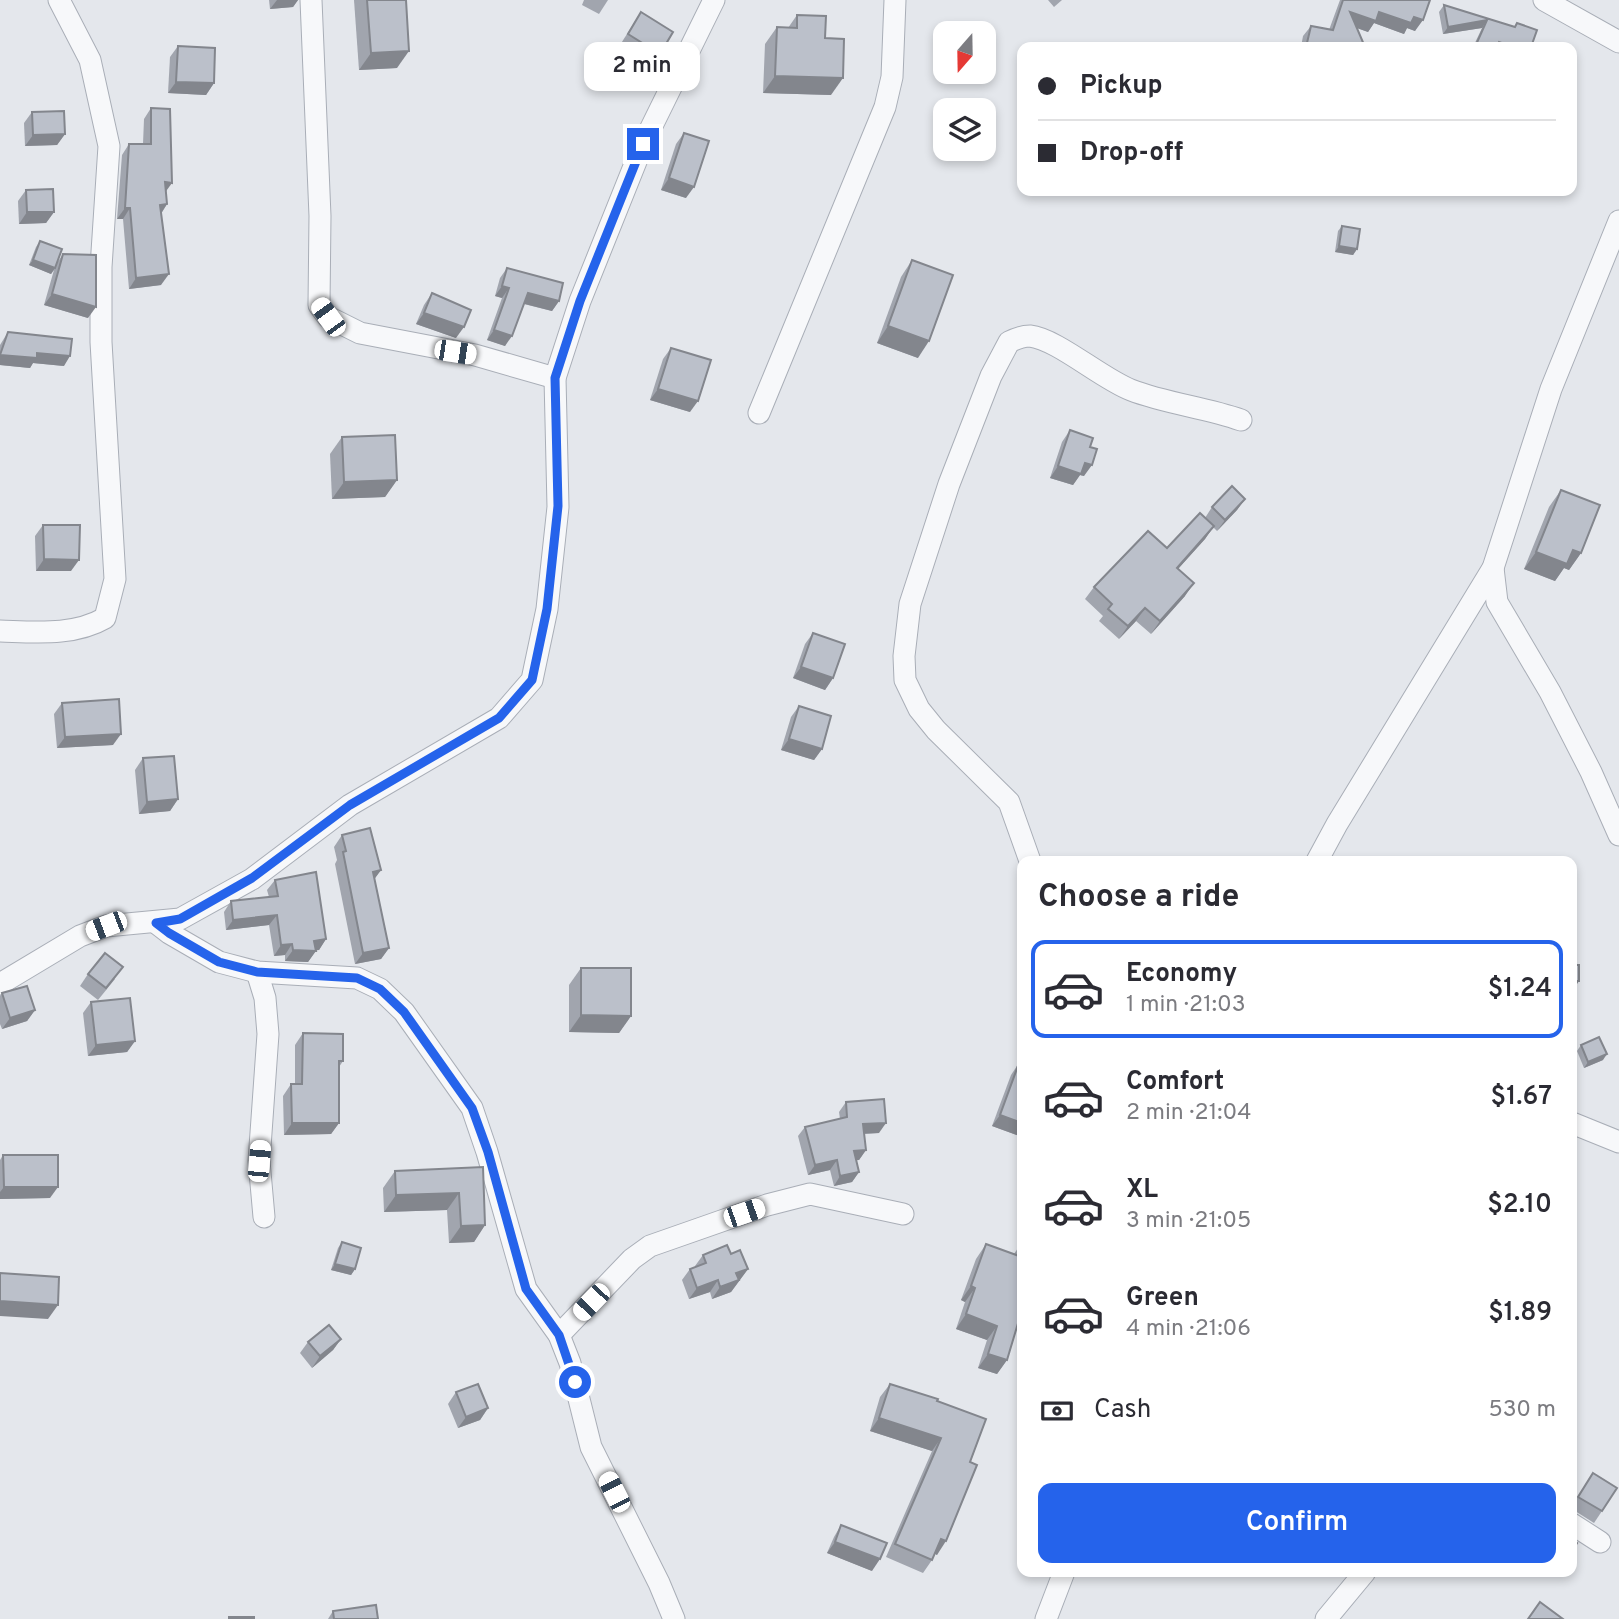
<!DOCTYPE html>
<meta charset="utf-8">
<style>
:root{--surface:#fff;--page:#f7f7f7;--text:#2b2b33;--muted:#7c7c81;--line:#e1e1e2;--accent:#2563eb}
body{margin:0;font-family:Overpass,sans-serif;background:var(--page);color:var(--text);height:100vh;display:flex;flex-direction:column;font-size:26px;white-space:nowrap}
*{box-sizing:border-box;margin:0}
p{font-size:23px;color:var(--muted)}
.icon{flex:none;width:38px;height:38px;fill:none;stroke:currentColor;stroke-width:2;stroke-linecap:round;stroke-linejoin:round}
.map{position:relative;flex:1;overflow:hidden}
.sheet{position:absolute;left:1017px;top:856px;width:560px;height:721px;display:flex;flex-direction:column;background:var(--surface);border-radius:14px;box-shadow:0 4px 10px #0003}
.sheet>*{flex:none}
.guide{position:absolute;left:1017px;top:42px;width:560px;height:154px;border-radius:14px;box-shadow:0 4px 10px #0003;display:grid;align-content:center;height:154px;padding:0 21px;background:var(--surface)}
.needle{width:46px;rotate:200deg}
.fabs{position:absolute;left:933px;top:21px;display:grid;gap:14px}
.fabs a{display:grid;place-items:center;width:63px;height:63px;border-radius:14px;background:var(--surface);box-shadow:0 4px 10px #0003;font-size:35px}
.end{position:absolute;width:32px;height:32px;margin:-16px;border:9px solid #2563eb;background:#fff;box-shadow:0 0 0 4px #fff}
.from{border-radius:50%}
.bubble{position:absolute;height:49px;border-radius:14px;background:var(--surface);box-shadow:0 4px 10px #0003;font-size:23px;font-weight:600;line-height:49px;text-align:center}
.car{position:absolute;width:21px;height:42px;margin:-21px -10px;border-radius:9px;box-shadow:0 0 5px 2px #0007;background:linear-gradient(#fff 24%,#345 0 40%,#fff 0 76%,#345 0 86%,#fff 0)}
.guide b{display:flex;align-items:center;gap:24px;height:66px;font-size:26px}
.guide b+b{border-top:2px solid var(--line)}
.guide i{width:18px;height:18px;background:var(--text)}
ul{padding:0;list-style:none}
li{display:flex;align-items:center;gap:21px;height:98px;margin:0 14px 10px;padding:0 7px;border:4px solid transparent;border-radius:14px}
li div{flex:1}
li b{display:block;font-size:26px}
li em{font-style:normal;font-weight:600}
li.selected{border-color:var(--accent)}
li>.icon{width:63px;height:63px;stroke-width:1.5}
h2{padding:0 21px;font-size:32px;line-height:84px}
.pay{display:flex;align-items:center;gap:18px;height:77px;padding:0 21px;font-size:26px}
.pay p{margin-inline-start:auto}
.cta{display:flex;gap:14px;margin-top:auto;padding:14px 21px}
.cta a{flex:1;height:80px;border-radius:14px;background:var(--accent);color:#fff;font-size:28px;font-weight:600;line-height:80px;text-align:center}
.map>svg:first-child{display:block}
.lines{fill:none;stroke-linecap:round;stroke-linejoin:round}
.minor-casing{stroke:#a9aeb7;stroke-width:23}
.minor{stroke:#f7f8fa;stroke-width:21}
.wall{fill:#a1a5ae}
.shaded-wall{fill:#83868d}
.building{fill:#bbc0ca;stroke:#83868d;stroke-width:2}
.route{stroke:#2563eb;stroke-width:9}
</style>
<div class="map">
<svg width="1619" height="1619" viewBox="0 0 1619 1619">
<rect width="100%" height="100%" fill="#e4e7ec"/>
<g class="lines">
<defs>
<g id="minor">
<polyline points="311,0 320,216 319,305 328,317 360,333 475,355 555,378"/>
<polyline points="1544,0 1619,42"/>
<polyline points="759,413 885,107 892,77 895,0"/>
<polyline points="1493,568 1497,602 1550,692 1591,772 1619,835"/>
<path d="M0,631c36,1 74,5 105,-13l10,-39 -14,-237v-75l8,-121 -19,-86 -31,-60"/>
<path d="M1030,861l-21,-59 -73,-72 -17,-21 -14,-29 -1,-24 6,-52 39,-120 42,-108 18,-34c6,-3 13,-6 21,-6 27,3 72,43 101,54 36,14 74,17 110,30"/>
<polyline points="1317,861 1337,824 1493,568 1551,389 1619,221"/>
<polyline points="156,923 169,933 219,962 257,972 357,978 380,989 404,1012 472,1108 487,1152 526,1289 559,1335 570,1363 591,1447 659,1583 674,1619"/>
<polyline points="257,972 265,998 268,1034 259,1161 264,1217"/>
<polyline points="0,984 80,936 106,926 180,919 252,879 350,805 499,718 532,680 547,609 558,507 555,378 580,301 643,144 714,0"/>
<polyline points="1572,1123 1619,1142"/>
<polyline points="559,1335 632,1259 650,1246 767,1205 810,1194 903,1214"/>
<polyline points="1572,1524 1600,1542"/>
<polyline points="1046,1619 1064,1572"/>
<polyline points="1326,1619 1365,1572"/>
</g>
</defs>
<use href="#minor" class="minor-casing"/>
<use href="#minor" class="minor"/>
</g>
<g class="wall">
<polygon points="269,0 298,0 293,7 270,9"/>
<polygon points="354,0 406,0 397,68 359,70"/>
<polygon points="584,0 608,0 599,14 582,5"/>
<polygon points="1048,0 1062,0 1054,7"/>
<polygon points="1340,0 1430,0 1415,31 1407,28 1404,34 1374,23 1368,32 1357,28 1365,47 1301,47 1303,36 1311,26 1329,30"/>
<polygon points="1444,5 1514,27 1517,23 1531,47 1473,47 1482,28 1443,34 1439,12"/>
<polygon points="641,12 660,54 652,65 620,45"/>
<polygon points="797,15 825,38 831,95 763,93 765,44 777,27 788,28"/>
<polygon points="178,46 214,83 206,95 168,93 170,57"/>
<polygon points="151,108 166,191 167,204 161,214 161,285 129,289 123,219 117,219 122,155 129,144 143,144 144,119"/>
<polygon points="32,112 65,134 57,145 25,146 24,123"/>
<polygon points="684,133 686,198 661,190 676,144"/>
<polygon points="26,190 54,212 46,223 19,224 18,201"/>
<polygon points="1342,226 1357,249 1353,255 1335,252 1338,231"/>
<polygon points="40,241 57,263 63,254 88,318 44,305 54,270 51,274 29,265 36,247"/>
<polygon points="912,260 918,358 877,343 901,277"/>
<polygon points="507,268 559,301 552,311 524,304 505,346 487,340 502,298 495,296 500,278"/>
<polygon points="432,293 456,338 416,324 424,305"/>
<polygon points="8,332 64,366 33,363 30,368 0,365 0,345"/>
<polygon points="671,348 690,412 650,400 663,359"/>
<polygon points="1070,430 1090,447 1084,476 1080,475 1073,485 1050,478 1062,442"/>
<polygon points="342,437 397,480 385,497 332,499 330,454"/>
<polygon points="1561,490 1581,553 1569,570 1564,568 1555,581 1524,569 1549,507"/>
<polygon points="1245,499 1237,510 1217,531 1213,527 1205,539 1178,569 1185,596 1151,634 1136,621 1119,639 1099,621 1103,616 1085,599 1094,587 1167,548 1205,518 1212,507"/>
<polygon points="43,525 71,571 36,571 35,536"/>
<polygon points="813,633 833,678 825,690 793,678 805,644"/>
<polygon points="62,703 113,745 57,748 54,714"/>
<polygon points="799,706 822,749 814,760 781,750 791,717"/>
<polygon points="143,758 178,799 170,811 139,814 135,770"/>
<polygon points="342,835 381,870 374,879 389,948 381,959 355,964 335,864 337,860 334,847"/>
<polygon points="275,880 326,939 319,950 316,950 308,962 285,961 285,955 274,956 269,925 226,930 224,912 231,901 269,897 267,890"/>
<polygon points="581,968 631,1016 619,1033 569,1032 569,985"/>
<polygon points="88,974 115,979 98,1000 80,986"/>
<polygon points="2,993 35,1010 27,1021 2,1029 0,1024 0,996"/>
<polygon points="91,1002 135,1041 127,1052 88,1056 83,1013"/>
<polygon points="303,1033 343,1061 339,1067 339,1123 331,1134 284,1135 283,1096 291,1084 295,1084 295,1045"/>
<polygon points="1581,1045 1603,1060 1584,1068 1577,1051"/>
<polygon points="1019,1063 1022,1065 1022,1137 992,1126 1011,1075"/>
<polygon points="846,1102 879,1133 864,1134 866,1150 859,1160 856,1160 859,1172 852,1182 834,1186 830,1170 808,1175 798,1136 805,1127 840,1119 839,1112"/>
<polygon points="3,1155 50,1198 0,1199 0,1160"/>
<polygon points="483,1167 485,1225 474,1242 449,1243 447,1210 384,1212 383,1188 395,1171"/>
<polygon points="342,1242 355,1269 351,1275 331,1270 338,1248"/>
<polygon points="1022,1242 1022,1310 1007,1360 997,1374 978,1368 987,1340 956,1329 965,1302 961,1300 976,1259 986,1244 1014,1254"/>
<polygon points="731,1254 748,1269 731,1292 712,1299 710,1292 689,1299 682,1280 690,1269 695,1267 695,1266 703,1255"/>
<polygon points="341,1339 333,1350 312,1368 300,1353 308,1342"/>
<polygon points="890,1384 986,1419 937,1555 934,1553 932,1560 923,1573 886,1557 932,1451 870,1431 880,1397"/>
<polygon points="456,1392 488,1408 480,1420 458,1428 448,1404"/>
<polygon points="1593,1473 1602,1511 1594,1523 1572,1509 1572,1506"/>
<polygon points="841,1525 872,1571 827,1553 834,1537"/>
<polygon points="333,1611 378,1619 328,1619"/>
</g>
<g class="shaded-wall">
<polygon points="277,0 298,0 293,7 270,9"/>
<polygon points="1350,12 1379,12 1414,17 1423,20 1415,31 1407,28 1404,34 1374,23 1368,32 1343,23"/>
<polygon points="1487,20 1482,28 1443,34 1448,27"/>
<polygon points="1499,42 1513,47 1495,47"/>
<polygon points="409,51 397,68 359,70 371,53"/>
<polygon points="775,76 843,78 831,95 763,93"/>
<polygon points="176,82 214,83 206,95 168,93"/>
<polygon points="65,134 57,145 25,146 33,135"/>
<polygon points="669,178 694,187 686,198 661,190"/>
<polygon points="165,182 172,183 164,194"/>
<polygon points="167,204 160,215 160,205"/>
<polygon points="125,208 130,208 123,219 117,219"/>
<polygon points="27,212 54,212 46,223 19,224"/>
<polygon points="1339,246 1357,249 1353,255 1335,252"/>
<polygon points="33,260 55,268 51,274 29,265"/>
<polygon points="169,274 161,285 129,289 136,278"/>
<polygon points="502,286 509,288 502,298 495,296"/>
<polygon points="528,293 559,301 552,311 521,303"/>
<polygon points="52,294 96,307 88,318 44,305"/>
<polygon points="424,313 464,327 456,338 416,324"/>
<polygon points="888,326 929,341 918,358 877,343"/>
<polygon points="494,330 512,336 505,346 487,340"/>
<polygon points="37,353 70,356 64,366 33,363 30,368 0,365 0,355"/>
<polygon points="658,389 698,401 690,412 650,400"/>
<polygon points="1085,463 1092,465 1084,476 1080,475 1073,485 1050,478 1058,466"/>
<polygon points="397,480 385,497 332,499 344,482"/>
<polygon points="1245,499 1237,510 1217,531 1225,520"/>
<polygon points="1214,526 1205,539 1168,580 1177,568"/>
<polygon points="1573,550 1581,553 1569,570 1564,568 1555,581 1524,569 1536,552"/>
<polygon points="44,559 79,560 71,571 36,571"/>
<polygon points="1194,583 1185,596 1151,634 1160,621"/>
<polygon points="1145,608 1136,621 1119,639 1128,626"/>
<polygon points="801,667 833,678 825,690 793,678"/>
<polygon points="121,734 113,745 57,748 65,737"/>
<polygon points="789,739 822,749 814,760 781,750"/>
<polygon points="178,799 170,811 139,814 147,802"/>
<polygon points="381,870 373,881 373,872"/>
<polygon points="277,915 269,925 226,930 233,920"/>
<polygon points="326,939 319,950 312,951 316,951 308,962 285,961 293,950 314,941"/>
<polygon points="292,944 285,955 274,956 281,945"/>
<polygon points="389,948 381,959 355,964 363,953"/>
<polygon points="1572,981 1579,981 1575,987 1572,987"/>
<polygon points="35,1010 27,1021 2,1029 10,1018"/>
<polygon points="581,1015 631,1016 619,1033 569,1032"/>
<polygon points="135,1041 127,1052 88,1056 96,1045"/>
<polygon points="1607,1054 1603,1060 1584,1068 1588,1062"/>
<polygon points="1000,1115 1022,1123 1022,1137 992,1126"/>
<polygon points="292,1123 339,1123 331,1134 284,1135"/>
<polygon points="886,1123 879,1133 856,1134 863,1124"/>
<polygon points="866,1150 859,1160 848,1161 854,1151"/>
<polygon points="837,1160 830,1170 808,1175 815,1165"/>
<polygon points="859,1172 852,1182 834,1186 840,1176"/>
<polygon points="4,1187 58,1187 50,1198 0,1199 0,1192"/>
<polygon points="459,1193 447,1210 384,1212 396,1195"/>
<polygon points="485,1225 474,1242 449,1243 461,1226"/>
<polygon points="335,1264 355,1269 351,1275 331,1270"/>
<polygon points="748,1269 731,1292 712,1299 720,1287 736,1273"/>
<polygon points="718,1280 710,1292 689,1299 697,1288"/>
<polygon points="971,1286 975,1288 965,1302 961,1300"/>
<polygon points="0,1301 58,1305 48,1319 0,1316"/>
<polygon points="966,1314 997,1326 987,1340 956,1329"/>
<polygon points="341,1339 333,1350 312,1368 320,1356"/>
<polygon points="988,1354 1007,1360 997,1374 978,1368"/>
<polygon points="488,1408 480,1420 458,1428 466,1417"/>
<polygon points="879,1418 941,1438 932,1451 870,1431"/>
<polygon points="941,1539 946,1541 937,1555 932,1552"/>
<polygon points="835,1542 880,1559 872,1571 827,1553"/>
</g>
<g class="building">
<polygon points="367,0 406,0 409,51 371,53"/>
<polygon points="1343,0 1430,0 1423,20 1414,17 1411,23 1379,12 1376,21 1350,12 1365,47 1306,47 1311,26 1333,30"/>
<polygon points="1444,5 1515,27 1517,23 1537,30 1531,47 1513,47 1499,42 1497,47 1475,47 1487,20 1448,27"/>
<polygon points="641,12 673,32 660,54 628,34"/>
<polygon points="797,15 826,16 825,38 844,39 843,78 775,76 777,27 797,28"/>
<polygon points="178,46 215,48 214,83 176,82"/>
<polygon points="151,108 170,109 172,183 165,182 167,204 160,205 169,274 136,278 130,208 125,208 129,144 151,144"/>
<polygon points="64,111 65,134 33,135 32,112"/>
<polygon points="684,133 709,141 694,187 669,178"/>
<polygon points="53,189 54,212 27,212 26,190"/>
<polygon points="1342,226 1360,229 1357,249 1339,246"/>
<polygon points="40,241 62,249 55,268 33,260"/>
<polygon points="63,254 96,255 96,307 52,294"/>
<polygon points="912,260 953,275 929,341 888,326"/>
<polygon points="507,268 563,283 559,301 528,293 512,336 494,330 509,288 502,286"/>
<polygon points="432,293 471,310 464,327 424,313"/>
<polygon points="8,332 72,339 70,356 37,353 37,358 0,355"/>
<polygon points="671,348 711,360 698,401 658,389"/>
<polygon points="1070,430 1093,438 1090,447 1097,449 1092,465 1085,463 1081,474 1058,466"/>
<polygon points="395,435 397,480 344,482 342,437"/>
<polygon points="1232,486 1245,499 1225,520 1212,507"/>
<polygon points="1561,490 1600,505 1581,553 1573,550 1567,564 1536,552"/>
<polygon points="1200,513 1214,526 1177,568 1194,583 1160,621 1145,608 1128,626 1108,609 1112,604 1094,587 1148,531 1167,548"/>
<polygon points="43,525 80,525 79,560 44,559"/>
<polygon points="813,633 845,644 833,678 801,667"/>
<polygon points="119,699 121,734 65,737 62,703"/>
<polygon points="799,706 831,716 822,749 789,739"/>
<polygon points="174,756 178,799 147,802 143,758"/>
<polygon points="370,828 381,870 373,872 389,948 363,953 343,852 346,851 342,835"/>
<polygon points="316,872 326,939 314,941 316,951 293,950 292,944 281,945 277,915 233,920 231,901 278,896 275,880"/>
<polygon points="105,953 123,967 106,988 88,974"/>
<rect x="1572" y="965" width="7" height="16"/>
<polygon points="581,968 631,968 631,1016 581,1015"/>
<polygon points="27,986 35,1010 10,1018 2,993"/>
<polygon points="130,998 135,1041 96,1045 91,1002"/>
<polygon points="303,1033 343,1034 343,1061 339,1061 339,1123 292,1123 291,1084 302,1084"/>
<polygon points="1599,1037 1607,1054 1588,1062 1581,1045"/>
<polygon points="1019,1063 1022,1065 1022,1123 1000,1115"/>
<polygon points="884,1099 886,1123 863,1124 866,1150 854,1151 859,1172 840,1176 837,1160 815,1165 805,1127 847,1117 846,1102"/>
<polygon points="3,1155 58,1155 58,1187 4,1187"/>
<polygon points="483,1167 485,1225 461,1226 459,1193 396,1195 395,1171"/>
<polygon points="342,1242 361,1248 355,1269 335,1264"/>
<polygon points="986,1244 1019,1256 1022,1245 1022,1310 1007,1360 988,1354 997,1326 966,1314 975,1288 971,1286"/>
<polygon points="727,1245 731,1254 740,1250 748,1269 736,1273 739,1280 720,1287 718,1280 697,1288 690,1269 706,1263 703,1255"/>
<polygon points="0,1273 59,1277 58,1305 0,1301"/>
<polygon points="329,1325 341,1339 320,1356 308,1342"/>
<polygon points="478,1384 488,1408 466,1417 456,1392"/>
<polygon points="890,1384 938,1399 937,1401 986,1419 970,1462 977,1465 946,1541 941,1539 932,1560 895,1544 941,1438 879,1418"/>
<polygon points="1593,1473 1617,1488 1602,1511 1578,1497"/>
<polygon points="841,1525 887,1543 880,1559 835,1542"/>
<polygon points="1572,1540 1577,1543 1572,1551"/>
<polygon points="1540,1602 1563,1619 1528,1619"/>
<polygon points="376,1605 378,1619 334,1619 333,1611"/>
<rect x="229" y="1617" width="25" height="2"/>
</g>
<g class="lines">
<polyline class="route" points="575,1382 559,1335 526,1289 488,1152 472,1108 404,1012 380,989 357,978 257,972 219,962 169,933 156,923 180,919 252,878 350,805 499,718 532,680 547,609 558,506 555,378 580,301 643,144"/>
</g>
</svg>
<div class="fabs">
<a><svg class="needle" viewBox="-14 -14 28 28"><path d="M0-13l5 13h-10z" fill="#e53935"/><path d="M0 13l5-13h-10z" fill="#7c7c81"/></svg></a>
<a><svg class="icon" aria-label="layers" viewBox="0 0 24 24"><path d="M12 4l9 5-9 5-9-5zM3 14l9 5 9-5"/></svg></a>
</div>
<i class="end from" style="left:575px;top:1382px"></i>
<i class="end" style="left:643px;top:144px"></i>
<div class="bubble" style="left:584px;top:42px;width:116px">2 min</div>
<i class="car" style="left:328px;top:317px;rotate:324deg"></i>
<i class="car" style="left:455px;top:352px;rotate:99deg"></i>
<i class="car" style="left:106px;top:926px;rotate:249deg"></i>
<i class="car" style="left:259px;top:1161px;rotate:5deg"></i>
<i class="car" style="left:744px;top:1213px;rotate:71deg"></i>
<i class="car" style="left:591px;top:1302px;rotate:224deg"></i>
<i class="car" style="left:614px;top:1492px;rotate:333deg"></i>
<div class="guide">
<b><i class="from"></i>Pickup</b>
<b><i></i>Drop-off</b>
</div>
<section class="sheet">
<h2>Choose a ride</h2>
<ul>
<li class="selected"><svg class="icon" aria-label="car" viewBox="0 0 24 24"><path d="M5 17H2v-5l4-1 3-4h7l3 4 3 1v5h-3M9 17h6M6 11h13"/><circle cx="7" cy="17" r="2"/><circle cx="17" cy="17" r="2"/></svg><div><b>Economy</b><p>1 min · 21:03</p></div><em>$1.24</em></li>
<li><svg class="icon" aria-label="car" viewBox="0 0 24 24"><path d="M5 17H2v-5l4-1 3-4h7l3 4 3 1v5h-3M9 17h6M6 11h13"/><circle cx="7" cy="17" r="2"/><circle cx="17" cy="17" r="2"/></svg><div><b>Comfort</b><p>2 min · 21:04</p></div><em>$1.67</em></li>
<li><svg class="icon" aria-label="car" viewBox="0 0 24 24"><path d="M5 17H2v-5l4-1 3-4h7l3 4 3 1v5h-3M9 17h6M6 11h13"/><circle cx="7" cy="17" r="2"/><circle cx="17" cy="17" r="2"/></svg><div><b>XL</b><p>3 min · 21:05</p></div><em>$2.10</em></li>
<li><svg class="icon" aria-label="car" viewBox="0 0 24 24"><path d="M5 17H2v-5l4-1 3-4h7l3 4 3 1v5h-3M9 17h6M6 11h13"/><circle cx="7" cy="17" r="2"/><circle cx="17" cy="17" r="2"/></svg><div><b>Green</b><p>4 min · 21:06</p></div><em>$1.89</em></li>
</ul>
<div class="pay"><svg class="icon" aria-label="cash" viewBox="0 0 24 24"><path d="M3 7h18v10H3z"/><circle cx="12" cy="12" r="2"/></svg>Cash<p>530 m</p></div>
<div class="cta"><a>Confirm</a></div>
</section>
</div>
